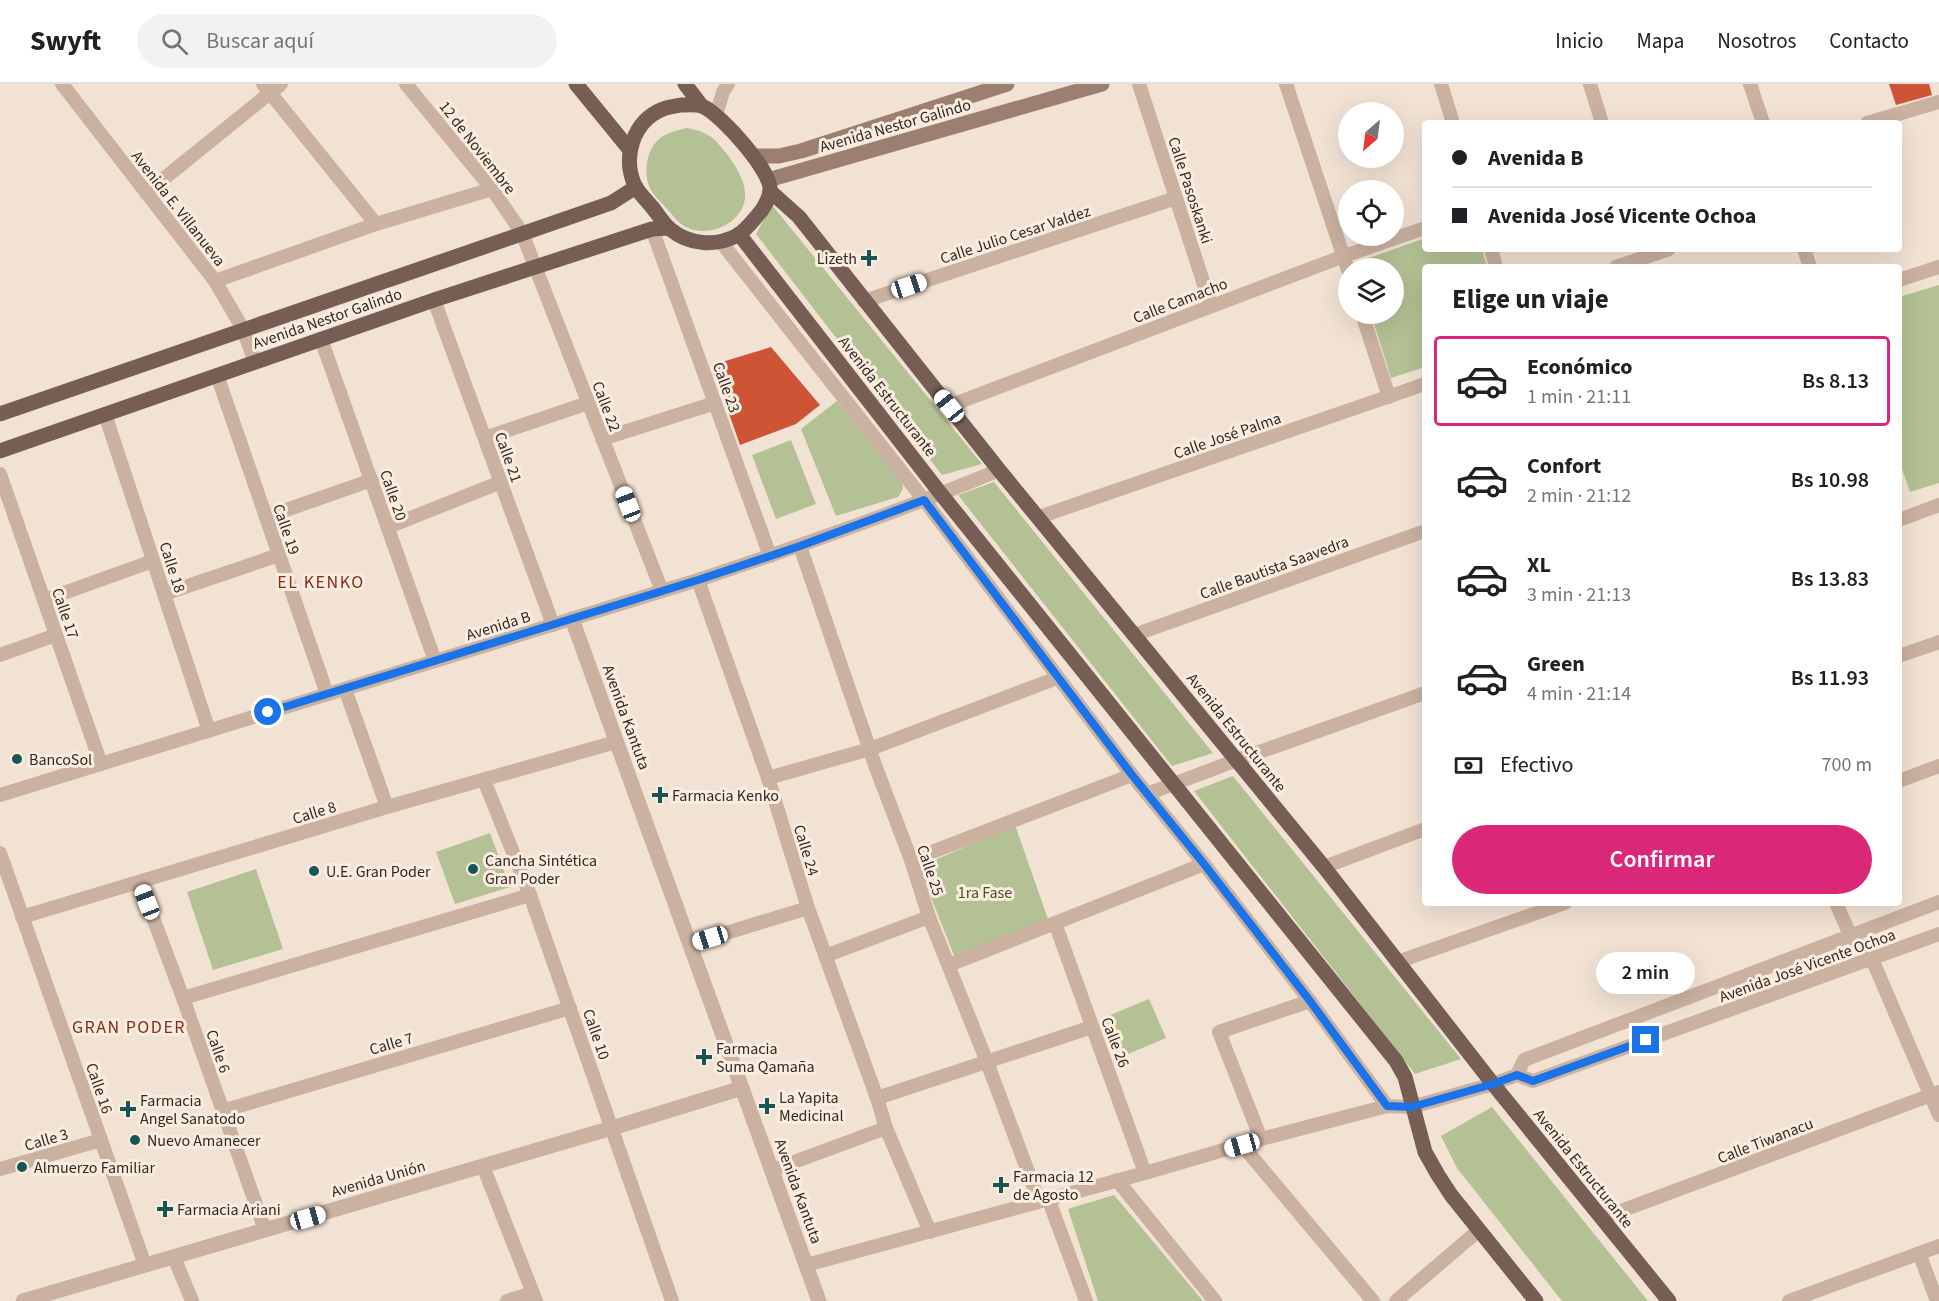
<!DOCTYPE html>
<html lang="es">
<meta charset="utf-8">
<style>
:root{--surface:#fff;--page:#f2f2f2;--text:#202124;--muted:#757577;--line:#e0e0e0;--accent:#db2777}
body{margin:0;font-family:"Source Sans 3",sans-serif;background:var(--page);color:var(--text);height:100vh;display:flex;flex-direction:column;font-size:22px;white-space:nowrap}
*{box-sizing:border-box;margin:0}
p{font-size:20px;color:var(--muted)}
.icon{flex:none;width:33px;height:33px;fill:none;stroke:currentColor;stroke-width:2;stroke-linecap:round;stroke-linejoin:round}
.map{position:relative;flex:1;overflow:hidden}
.drawer{position:absolute;left:1422px;top:180px;width:480px;height:642px;display:flex;flex-direction:column;background:var(--surface);border-radius:6px;box-shadow:0 6px 24px #0002}
.drawer>*{flex:none}
.hud{position:absolute;left:1422px;top:36px;width:480px;height:132px;border-radius:6px;box-shadow:0 6px 24px #0002;display:grid;align-content:center;height:132px;padding:0 30px;background:var(--surface)}
.needle{width:39px;rotate:208deg}
.controls{position:absolute;left:1338px;top:18px;display:grid;gap:12px}
.controls a{display:grid;place-items:center;width:66px;height:66px;border-radius:50%;background:var(--surface);box-shadow:0 6px 24px #0002;font-size:30px}
.end{position:absolute;width:27px;height:27px;margin:-14px;border:8px solid #1a73e8;background:#fff;box-shadow:0 0 0 3px #fff}
.from{border-radius:50%}
.bubble{position:absolute;height:42px;border-radius:21px;background:var(--surface);box-shadow:0 6px 24px #0002;font-size:20px;font-weight:600;line-height:42px;text-align:center}
.car{position:absolute;width:18px;height:36px;margin:-18px -9px;border-radius:8px;box-shadow:0 0 4px 2px #0007;background:linear-gradient(#fff 24%,#345 0 40%,#fff 0 76%,#345 0 86%,#fff 0)}
.hud b{display:flex;align-items:center;gap:21px;height:57px;font-size:22px}
.hud b+b{border-top:2px solid var(--line)}
.hud i{width:15px;height:15px;background:var(--text)}
ul{padding:0;list-style:none}
li{display:flex;align-items:center;gap:18px;height:90px;margin:0 12px 9px;padding:0 18px;border:3px solid transparent;border-radius:6px}
li div{flex:1}
li b{display:block;font-size:22px}
li em{font-style:normal;font-weight:600}
li.selected{border-color:var(--accent)}
li>.icon{width:54px;height:54px;stroke-width:1.5}
h2{padding:0 30px;font-size:27px;line-height:72px}
.pay{display:flex;align-items:center;gap:15px;height:66px;padding:0 30px;font-size:22px}
.pay p{margin-inline-start:auto}
.primary-button{display:flex;gap:12px;margin-top:auto;padding:12px 30px}
.primary-button a{flex:1;height:69px;border-radius:36px;background:var(--accent);color:#fff;font-size:24px;font-weight:600;line-height:69px;text-align:center}
header{display:flex;align-items:center;gap:36px;box-sizing:border-box;height:84px;padding:0 30px;background:var(--surface);border-bottom:2px solid var(--line)}
header strong{font-size:28px}
nav{display:flex;gap:33px;margin-inline-start:auto;font-size:21px}
.search{width:420px;height:54px;background:var(--page);display:flex;align-items:center;gap:15px;box-sizing:border-box;padding:0 21px;border-radius:33px;color:var(--muted);font-size:22px}
.map>svg:first-child{display:block}
.green{fill:#b4c194}
.building{fill:#ce5436}
.lines{fill:none;stroke-linecap:round;stroke-linejoin:round}
.minor{stroke:#cab1a0;stroke-width:14}
.tertiary{stroke:#cab1a0;stroke-width:15}
.secondary{stroke:#9d7f72;stroke-width:15}
.primary{stroke:#765e54;stroke-width:15}
.route{stroke:#1a73e8;stroke-width:8}
.poi-dot{fill:#175557;stroke:#faede0;stroke-width:2}
.labels{text-anchor:middle;stroke-width:6;stroke-linejoin:round;paint-order:stroke}
.street-label{font-size:16px;fill:#332824;stroke:#faede0}
.poi-label{font-size:16px;fill:#332824;stroke:#faede0;text-anchor:start}
.park-label{font-size:16px;fill:#455326;stroke:#faede0}
.neighbourhood-label{font-size:18px;letter-spacing:1.5px;fill:#872d18;stroke:#faede0}
</style>
<header>
<strong>Swyft</strong>
<div class="search"><svg class="icon" aria-label="search" viewBox="0 0 24 24"><circle cx="10" cy="10" r="6"/><path d="M15 15l6 6"/></svg>Buscar aquí</div>
<nav><a>Inicio</a><a>Mapa</a><a>Nosotros</a><a>Contacto</a></nav>
</header>
<div class="map">
<svg width="1939" height="1217" viewBox="0 0 1939 1217">
<rect width="100%" height="100%" fill="#f2e2d4"/>
<g class="green">
<path d="M686,44c6,1 12,2 18,5 10,4 16,13 23,21 14,19 29,45 7,65 -14,13 -38,17 -54,4 -5,-4 -9,-10 -13,-14 -4,-5 -11,-11 -15,-17 -9,-14 -7,-39 5,-51 7,-8 19,-10 29,-13z"/>
<polygon points="772,121 982,380 942,391 756,150"/>
<polygon points="1425,154 1425,165 1482,165 1487,183 1425,183 1425,283 1391,294 1371,230 1394,230 1394,184 1357,184 1355,179"/>
<polygon points="1939,201 1939,399 1910,408 1899,376 1899,213"/>
<polygon points="837,317 902,398 903,405 898,413 836,432 801,345"/>
<polygon points="791,356 816,420 776,435 752,371"/>
<polygon points="994,398 1213,669 1172,682 958,411"/>
<polygon points="1233,692 1461,975 1415,990 1194,707"/>
<polygon points="1015,741 1049,838 955,874 919,783"/>
<polygon points="490,749 510,803 455,820 436,768"/>
<polygon points="256,785 283,865 213,886 187,808"/>
<polygon points="1149,915 1166,954 1121,973 1103,934"/>
<polygon points="1492,1023 1648,1217 1562,1217 1457,1084 1441,1052"/>
<polygon points="1114,1111 1203,1217 1098,1217 1068,1125"/>
</g>
<g class="building">
<polygon points="1889,0 1929,0 1932,11 1896,21"/>
<polygon points="771,263 820,321 796,340 740,361 712,281"/>
</g>
<g class="lines">
<g class="minor">
<polyline points="62,0 215,197 243,245 255,278"/>
<polyline points="263,0 376,140"/>
<polyline points="406,0 492,105 522,149 662,507"/>
<polyline points="1139,0 1211,222"/>
<polyline points="1286,0 1348,186"/>
<polyline points="1441,0 1453,39"/>
<polyline points="1590,0 1602,39"/>
<polyline points="1750,0 1763,39"/>
<polyline points="716,31 723,8 728,0"/>
<polyline points="1867,39 1939,18"/>
<polyline points="146,109 281,0"/>
<polyline points="652,145 770,472"/>
<polyline points="721,158 924,416 1132,691 1204,780 1310,917 1387,1022"/>
<polyline points="1491,165 1496,183"/>
<polyline points="1804,165 1810,183"/>
<polyline points="1616,183 1669,165"/>
<polyline points="1899,196 1939,183"/>
<polyline points="215,197 376,140 492,105"/>
<polyline points="434,216 553,541"/>
<polyline points="864,217 1176,114"/>
<polyline points="1362,230 1389,313"/>
<polyline points="321,255 435,577"/>
<polyline points="217,291 327,610"/>
<polyline points="949,322 1344,172 1425,144"/>
<polyline points="105,330 209,647"/>
<polyline points="485,354 588,319"/>
<polyline points="602,355 715,319"/>
<polyline points="0,390 101,680"/>
<polyline points="266,433 372,396"/>
<polyline points="1039,433 1425,300"/>
<polyline points="1899,436 1939,421"/>
<polyline points="388,443 501,398"/>
<polyline points="800,462 875,681 911,776 929,833 987,978 1039,1117"/>
<polyline points="698,496 768,694 808,824 877,1014 886,1044"/>
<polyline points="164,510 279,471"/>
<polyline points="44,516 153,477"/>
<polyline points="1134,551 1425,447"/>
<polyline points="0,571 56,551"/>
<polyline points="1899,572 1939,558"/>
<polyline points="345,605 387,723"/>
<polyline points="768,694 870,665 1057,594"/>
<polyline points="484,696 530,811 672,1217"/>
<polyline points="1899,697 1939,682"/>
<polyline points="1147,710 1237,676 1425,609"/>
<path d="M0,711l698,-215c101,-34 203,-69 301,-110"/>
<polyline points="0,769 145,1181"/>
<polyline points="911,776 1132,691"/>
<polyline points="1324,783 1425,745"/>
<polyline points="140,799 183,914 265,1146"/>
<polyline points="1836,819 1850,851 1872,875 1939,1031"/>
<polyline points="22,833 387,723 616,658"/>
<polyline points="1055,839 1145,1089"/>
<polyline points="690,860 808,824"/>
<polyline points="825,872 929,833"/>
<polyline points="1397,878 1565,819"/>
<polyline points="949,881 1204,780"/>
<polyline points="183,914 530,811"/>
<polyline points="1517,991 1533,997 1939,850"/>
<polyline points="877,1014 1092,943"/>
<polyline points="222,1027 570,924"/>
<polyline points="1261,1055 1219,948 1310,917"/>
<polyline points="1242,1061 1373,1217"/>
<polyline points="483,1082 536,1217"/>
<polyline points="0,1085 101,1056"/>
<polyline points="772,1086 886,1044 930,1148"/>
<polyline points="1117,1096 1215,1217"/>
<polyline points="1048,1114 1086,1217"/>
<polyline points="1602,1134 1939,1008"/>
<polyline points="1919,1169 1937,1217"/>
<polyline points="174,1173 192,1217"/>
<polyline points="806,1181 1145,1089 1261,1055 1387,1022 1412,1023 1493,1000 1517,991 1524,976 1939,818"/>
<polyline points="507,1217 533,1209"/>
<polyline points="1396,1217 1479,1146"/>
<polyline points="1789,1217 1939,1162"/>
</g>
<g class="tertiary">
<polyline points="572,535 819,1217"/>
<polyline points="23,1217 612,1044 742,1004"/>
</g>
<g class="secondary">
<polyline points="754,72 779,72 801,67 1007,0"/>
<polyline points="768,96 1102,0"/>
</g>
<g class="primary">
<polyline points="576,0 630,66"/>
<polyline points="685,0 701,21"/>
<path d="M681,21c7,0 17,-1 23,2 17,8 69,65 66,84 -1,8 -7,19 -13,25 -5,6 -11,14 -19,19 -22,12 -49,10 -68,-6 -7,-6 -12,-15 -18,-22 -5,-6 -13,-14 -17,-21 -13,-29 -2,-65 28,-77 6,-2 13,-3 18,-4z"/>
<polyline points="770,107 799,133 999,386 1324,783 1493,1000 1669,1217"/>
<polyline points="739,150 941,410 1396,977 1405,993 1425,1068 1438,1091 1451,1111 1536,1217"/>
<polyline points="0,330 611,119 636,103"/>
<polyline points="0,367 434,216 652,145 669,144"/>
</g>
</g>
<g class="lines">
<polyline class="route" points="268,628 698,496 800,462 924,416 1132,691 1204,780 1310,917 1387,1022 1412,1023 1493,1000 1517,991 1533,997 1646,956"/>
</g>
<g class="poi-dot">
<path d="M866 165h6v6h6v6h-6v6h-6v-6h-6v-6h6z"/>
<circle cx="17" cy="675" r="6"/>
<path d="M657 702h6v6h6v6h-6v6h-6v-6h-6v-6h6z"/>
<circle cx="473" cy="785" r="6"/>
<circle cx="314" cy="787" r="6"/>
<path d="M701 964h6v6h6v6h-6v6h-6v-6h-6v-6h6z"/>
<path d="M764 1013h6v6h6v6h-6v6h-6v-6h-6v-6h6z"/>
<path d="M125 1016h6v6h6v6h-6v6h-6v-6h-6v-6h6z"/>
<circle cx="135" cy="1056" r="6"/>
<circle cx="22" cy="1083" r="6"/>
<path d="M998 1092h6v6h6v6h-6v6h-6v-6h-6v-6h6z"/>
<path d="M162 1116h6v6h6v6h-6v6h-6v-6h-6v-6h6z"/>
</g>
<g class="labels">
<g class="street-label">
<text transform="translate(895 41) rotate(-16)" y="6">Avenida Nestor Galindo</text>
<text transform="translate(478 63) rotate(52)" y="6">12 de Noviembre</text>
<text transform="translate(1191 106) rotate(72)" y="6">Calle Pasoskanki</text>
<text transform="translate(179 124) rotate(52)" y="6">Avenida E. Villanueva</text>
<text transform="translate(1015 150) rotate(-18)" y="6">Calle Julio Cesar Valdez</text>
<text transform="translate(1180 216) rotate(-21)" y="6">Calle Camacho</text>
<text transform="translate(327 234) rotate(-19)" y="6">Avenida Nestor Galindo</text>
<text transform="translate(727 303) rotate(70)" y="6">Calle 23</text>
<text transform="translate(888 312) rotate(52)" y="6">Avenida Estructurante</text>
<text transform="translate(607 322) rotate(69)" y="6">Calle 22</text>
<text transform="translate(1227 351) rotate(-19)" y="6">Calle José Palma</text>
<text transform="translate(509 373) rotate(70)" y="6">Calle 21</text>
<text transform="translate(394 411) rotate(71)" y="6">Calle 20</text>
<text transform="translate(287 445) rotate(71)" y="6">Calle 19</text>
<text transform="translate(173 483) rotate(72)" y="6">Calle 18</text>
<text transform="translate(1274 483) rotate(-20)" y="6">Calle Bautista Saavedra</text>
<text transform="translate(66 529) rotate(71)" y="6">Calle 17</text>
<text transform="translate(498 541) rotate(-17)" y="6">Avenida B</text>
<text transform="translate(627 633) rotate(70)" y="6">Avenida Kantuta</text>
<text transform="translate(1237 648) rotate(51)" y="6">Avenida Estructurante</text>
<text transform="translate(314 728) rotate(-17)" y="6">Calle 8</text>
<text transform="translate(807 766) rotate(73)" y="6">Calle 24</text>
<text transform="translate(931 786) rotate(71)" y="6">Calle 25</text>
<text transform="translate(1807 881) rotate(-20)" y="6">Avenida José Vicente Ochoa</text>
<text transform="translate(597 950) rotate(71)" y="6">Calle 10</text>
<text transform="translate(1116 958) rotate(69)" y="6">Calle 26</text>
<text transform="translate(391 959) rotate(-16)" y="6">Calle 7</text>
<text transform="translate(219 967) rotate(71)" y="6">Calle 6</text>
<text transform="translate(100 1004) rotate(71)" y="6">Calle 16</text>
<text transform="translate(46 1055) rotate(-16)" y="6">Calle 3</text>
<text transform="translate(1765 1056) rotate(-21)" y="6">Calle Tiwanacu</text>
<text transform="translate(1584 1084) rotate(51)" y="6">Avenida Estructurante</text>
<text transform="translate(378 1094) rotate(-16)" y="6">Avenida Unión</text>
<text transform="translate(799 1107) rotate(70)" y="6">Avenida Kantuta</text>
</g>
<g class="poi-label">
<text x="857" y="180" text-anchor="end">Lizeth</text>
<text x="29" y="681">BancoSol</text>
<text x="672" y="717">Farmacia Kenko</text>
<text x="485" y="782">Cancha Sintética<tspan x="485" dy="18">Gran Poder</tspan></text>
<text x="326" y="793">U.E. Gran Poder</text>
<text x="716" y="970">Farmacia<tspan x="716" dy="18">Suma Qamaña</tspan></text>
<text x="779" y="1019">La Yapita<tspan x="779" dy="18">Medicinal</tspan></text>
<text x="140" y="1022">Farmacia<tspan x="140" dy="18">Angel Sanatodo</tspan></text>
<text x="147" y="1062">Nuevo Amanecer</text>
<text x="34" y="1089">Almuerzo Familiar</text>
<text x="1013" y="1098">Farmacia 12<tspan x="1013" dy="18">de Agosto</tspan></text>
<text x="177" y="1131">Farmacia Ariani</text>
</g>
<g class="park-label">
<text x="985" y="814">1ra Fase</text>
</g>
<g class="neighbourhood-label">
<text x="321" y="504">EL KENKO</text>
<text x="129" y="949">GRAN PODER</text>
</g>
</g>
</svg>
<div class="controls">
<a><svg class="needle" viewBox="-14 -14 28 28"><path d="M0-13l5 13h-10z" fill="#e53935"/><path d="M0 13l5-13h-10z" fill="#757577"/></svg></a>
<a><svg class="icon" aria-label="locate" viewBox="0 0 24 24"><circle cx="12" cy="12" r="6"/><path d="M12 2v4M12 18v4M2 12h4M18 12h4"/></svg></a>
<a><svg class="icon" aria-label="layers" viewBox="0 0 24 24"><path d="M12 4l9 5-9 5-9-5zM3 14l9 5 9-5"/></svg></a>
</div>
<i class="end from" style="left:268px;top:628px"></i>
<i class="end" style="left:1646px;top:956px"></i>
<div class="bubble" style="left:1596px;top:868px;width:99px">2 min</div>
<i class="car" style="left:909px;top:202px;rotate:72deg"></i>
<i class="car" style="left:949px;top:322px;rotate:321deg"></i>
<i class="car" style="left:628px;top:420px;rotate:339deg"></i>
<i class="car" style="left:147px;top:818px;rotate:339deg"></i>
<i class="car" style="left:710px;top:854px;rotate:253deg"></i>
<i class="car" style="left:1242px;top:1061px;rotate:254deg"></i>
<i class="car" style="left:308px;top:1134px;rotate:74deg"></i>
<div class="hud">
<b><i class="from"></i>Avenida B</b>
<b><i></i>Avenida José Vicente Ochoa</b>
</div>
<section class="drawer">
<h2>Elige un viaje</h2>
<ul>
<li class="selected"><svg class="icon" aria-label="car" viewBox="0 0 24 24"><path d="M5 17H2v-5l4-1 3-4h7l3 4 3 1v5h-3M9 17h6M6 11h13"/><circle cx="7" cy="17" r="2"/><circle cx="17" cy="17" r="2"/></svg><div><b>Económico</b><p>1 min · 21:11</p></div><em>Bs 8.13</em></li>
<li><svg class="icon" aria-label="car" viewBox="0 0 24 24"><path d="M5 17H2v-5l4-1 3-4h7l3 4 3 1v5h-3M9 17h6M6 11h13"/><circle cx="7" cy="17" r="2"/><circle cx="17" cy="17" r="2"/></svg><div><b>Confort</b><p>2 min · 21:12</p></div><em>Bs 10.98</em></li>
<li><svg class="icon" aria-label="car" viewBox="0 0 24 24"><path d="M5 17H2v-5l4-1 3-4h7l3 4 3 1v5h-3M9 17h6M6 11h13"/><circle cx="7" cy="17" r="2"/><circle cx="17" cy="17" r="2"/></svg><div><b>XL</b><p>3 min · 21:13</p></div><em>Bs 13.83</em></li>
<li><svg class="icon" aria-label="car" viewBox="0 0 24 24"><path d="M5 17H2v-5l4-1 3-4h7l3 4 3 1v5h-3M9 17h6M6 11h13"/><circle cx="7" cy="17" r="2"/><circle cx="17" cy="17" r="2"/></svg><div><b>Green</b><p>4 min · 21:14</p></div><em>Bs 11.93</em></li>
</ul>
<div class="pay"><svg class="icon" aria-label="cash" viewBox="0 0 24 24"><path d="M3 7h18v10H3z"/><circle cx="12" cy="12" r="2"/></svg>Efectivo<p>700 m</p></div>
<div class="primary-button"><a>Confirmar</a></div>
</section>
</div>
